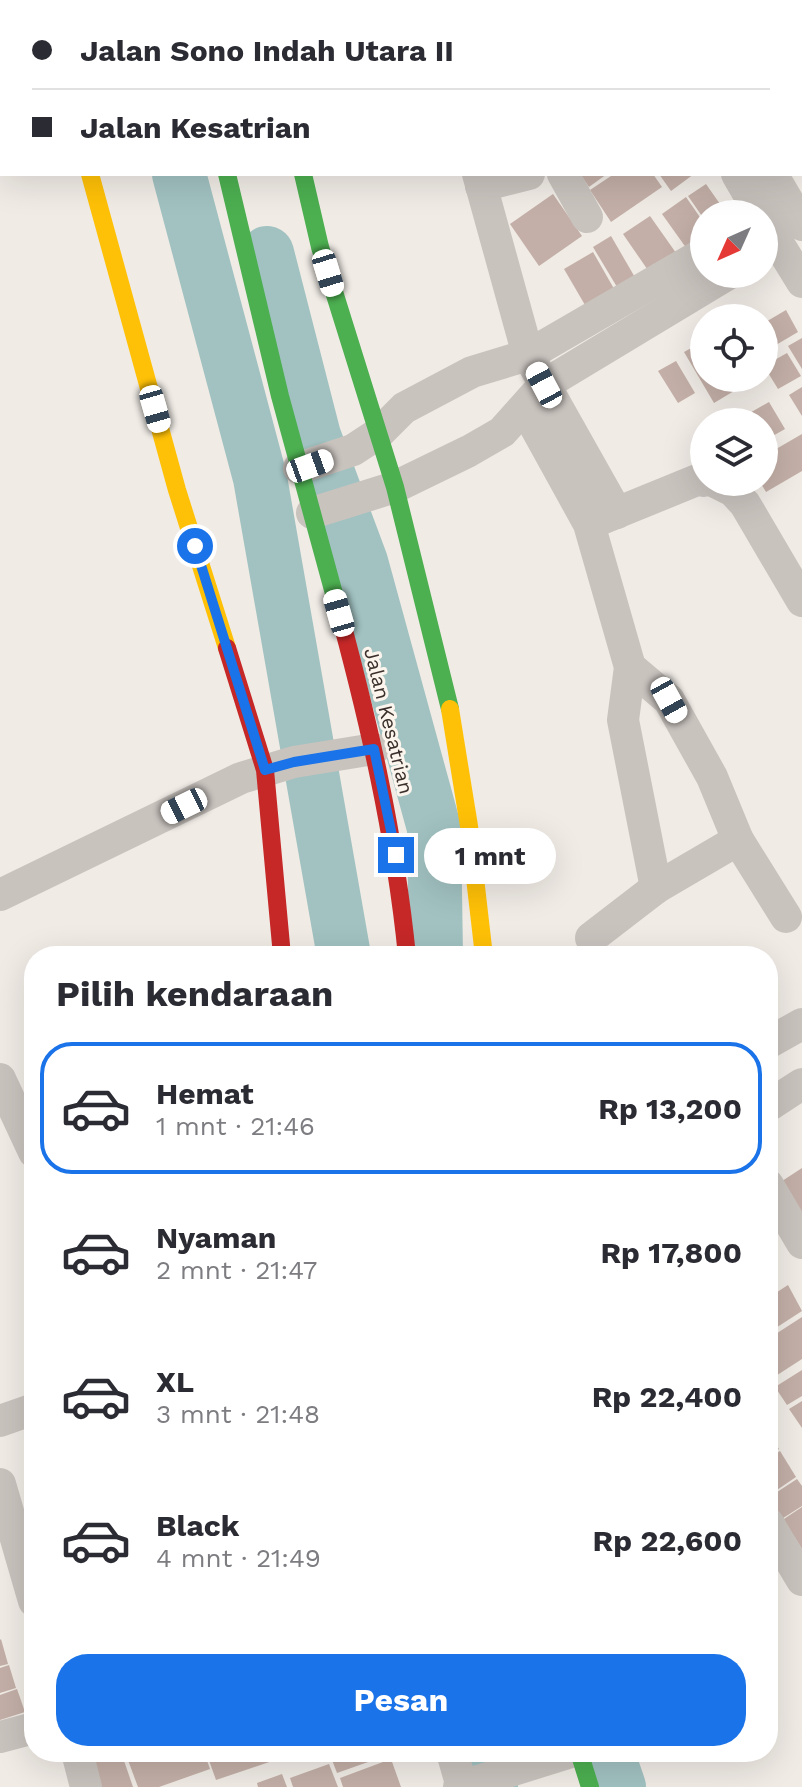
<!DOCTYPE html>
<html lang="id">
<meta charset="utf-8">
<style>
:root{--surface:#fff;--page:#f7f7f7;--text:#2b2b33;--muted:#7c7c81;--line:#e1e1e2;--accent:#1a73e8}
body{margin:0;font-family:"Work Sans",sans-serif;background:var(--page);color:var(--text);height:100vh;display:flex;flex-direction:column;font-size:30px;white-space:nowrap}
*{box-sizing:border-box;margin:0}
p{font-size:26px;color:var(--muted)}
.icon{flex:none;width:44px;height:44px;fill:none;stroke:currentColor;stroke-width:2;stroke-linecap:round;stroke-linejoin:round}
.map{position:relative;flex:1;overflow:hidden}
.drawer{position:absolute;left:24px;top:946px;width:754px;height:816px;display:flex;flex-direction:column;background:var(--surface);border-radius:32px;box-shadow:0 8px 32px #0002}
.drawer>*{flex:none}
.guide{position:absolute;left:0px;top:0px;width:802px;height:176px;box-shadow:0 8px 32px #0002;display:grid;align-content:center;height:176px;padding:0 32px;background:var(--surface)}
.needle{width:52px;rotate:225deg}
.controls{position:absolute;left:690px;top:200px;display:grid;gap:16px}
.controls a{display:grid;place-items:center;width:88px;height:88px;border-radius:50%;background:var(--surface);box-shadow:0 8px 32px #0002;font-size:40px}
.end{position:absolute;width:36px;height:36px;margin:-18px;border:10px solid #1a73e8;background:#fff;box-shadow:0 0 0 4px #fff}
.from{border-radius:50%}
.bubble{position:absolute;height:56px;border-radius:28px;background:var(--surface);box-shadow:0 8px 32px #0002;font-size:26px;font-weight:700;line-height:56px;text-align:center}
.car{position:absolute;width:24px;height:48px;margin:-24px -12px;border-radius:10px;box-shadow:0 0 6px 2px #0007;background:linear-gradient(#fff 24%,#345 0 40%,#fff 0 76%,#345 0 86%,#fff 0)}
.guide b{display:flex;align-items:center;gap:28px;height:76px;font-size:30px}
.guide b+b{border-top:2px solid var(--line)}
.guide i{width:20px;height:20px;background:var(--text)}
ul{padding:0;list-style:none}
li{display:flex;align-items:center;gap:24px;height:132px;margin:0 16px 12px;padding:0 16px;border:4px solid transparent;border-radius:32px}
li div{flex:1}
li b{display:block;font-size:30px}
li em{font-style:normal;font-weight:700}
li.selected{border-color:var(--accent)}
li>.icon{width:72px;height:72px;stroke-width:1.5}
h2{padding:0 32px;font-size:36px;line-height:96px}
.primary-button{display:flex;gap:16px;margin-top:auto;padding:16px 32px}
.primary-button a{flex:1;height:92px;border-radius:32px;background:var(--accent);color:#fff;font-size:32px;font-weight:700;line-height:92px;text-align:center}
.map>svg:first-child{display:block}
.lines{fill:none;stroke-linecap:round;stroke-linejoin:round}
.river{stroke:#a1c2c1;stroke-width:54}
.building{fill:#c3afa7}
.street{stroke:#c9c3be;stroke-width:32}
.fast{stroke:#4caf50;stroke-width:18}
.slow{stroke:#ffc107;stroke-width:18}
.jam{stroke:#c62828;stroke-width:18}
.route{stroke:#1a73e8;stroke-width:10}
.labels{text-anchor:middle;stroke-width:6;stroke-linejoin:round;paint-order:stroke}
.street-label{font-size:20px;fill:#3b302b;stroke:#fbf5ee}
</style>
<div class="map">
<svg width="802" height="1787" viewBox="0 0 802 1787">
<rect width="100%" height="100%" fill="#f0ebe5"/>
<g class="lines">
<g class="river">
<polyline points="132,0 133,2"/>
<polyline points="179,174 260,478 344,956"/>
<polyline points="267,253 314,436 361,562 434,828 436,956"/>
<polyline points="480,1752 491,1787"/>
<polyline points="607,1752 619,1787"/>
</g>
</g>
<g class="building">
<polygon points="580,174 607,174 589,187"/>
<polygon points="614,174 653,174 662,187 611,222 590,190"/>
<polygon points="659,174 694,174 671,191"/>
<polygon points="706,184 727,214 704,214 704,219 688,196"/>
<polygon points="553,194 582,236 539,266 510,224"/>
<polygon points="686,197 704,223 704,237 687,249 662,214"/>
<polygon points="650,216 681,260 654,279 623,234"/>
<polygon points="611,236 640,286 623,297 593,247"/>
<polygon points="593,252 621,301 592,317 564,269"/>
<polygon points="786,310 798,332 764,352 764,323"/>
<polygon points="802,338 802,369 788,346"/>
<polygon points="704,341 704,378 740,378 744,385 714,403 684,352"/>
<polygon points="787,353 801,376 778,389 764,366"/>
<polygon points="676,361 695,393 678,403 658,371"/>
<polygon points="802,387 802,416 789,395"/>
<polygon points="769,402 785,429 764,441 764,422 734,422"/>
<polygon points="802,434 802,471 766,492 760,482 764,482 764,456"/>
<polygon points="802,1168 802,1224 776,1185"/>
<polygon points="788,1285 802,1311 768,1333 768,1298"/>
<polygon points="802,1317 802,1359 768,1381 768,1339"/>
<polygon points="802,1370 802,1396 787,1405 775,1387"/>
<polygon points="802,1401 802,1428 789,1409"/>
<polygon points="34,1432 34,1464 33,1464 24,1435"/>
<polygon points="768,1432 779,1449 768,1456"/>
<polygon points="780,1451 796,1477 768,1496 768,1459"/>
<polygon points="797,1479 802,1486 802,1506 780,1520 768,1498"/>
<polygon points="802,1507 802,1549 795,1538 775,1525"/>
<polygon points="1,1639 8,1664 0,1666 0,1640"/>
<polygon points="9,1665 16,1688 0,1693 0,1668"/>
<polygon points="17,1689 25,1712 0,1720 0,1695"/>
<polygon points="85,1752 121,1752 133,1787 91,1787"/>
<polygon points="125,1752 204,1752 210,1769 159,1787 138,1787"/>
<polygon points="206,1752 275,1752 278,1759 216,1780"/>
<polygon points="329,1752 384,1752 385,1756 337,1773"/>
<polygon points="391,1759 401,1787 343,1787 340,1778"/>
<polygon points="329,1764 338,1787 293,1787 290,1778"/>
<polygon points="282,1774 287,1787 258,1787 257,1783"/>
</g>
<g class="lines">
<g class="street">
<polyline points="48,0 48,2"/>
<polyline points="263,0 263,2"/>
<polyline points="455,0 459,2"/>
<polyline points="637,0 638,2"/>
<polyline points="671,0 672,2"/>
<polyline points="800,84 802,83"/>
<polyline points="478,174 528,355 617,513"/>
<polyline points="563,174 587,217"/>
<polyline points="737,174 760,214"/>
<polyline points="772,174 802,225"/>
<polyline points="481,186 529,174"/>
<polyline points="764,220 802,282"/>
<polyline points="525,408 589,524 630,667 623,720 656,888"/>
<polyline points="299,468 353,450 379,433 404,408 472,372 528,355 704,253"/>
<polyline points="715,482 733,491 745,504 802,601"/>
<polyline points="312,513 395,487 469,451 502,432 544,385 728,274"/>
<polyline points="599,520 697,480 704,481"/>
<polyline points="630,667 669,700 712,777 738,840 786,917"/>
<polyline points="0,895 241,778 294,762 374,749"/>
<polyline points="591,938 656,888 738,840"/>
<polyline points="768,1043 802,1024"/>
<polyline points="0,1079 34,1152"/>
<polyline points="768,1106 802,1084"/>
<polyline points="768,1185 802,1243"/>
<polyline points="0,1421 34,1409"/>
<polyline points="0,1484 34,1601"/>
<polyline points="768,1523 802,1580"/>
<polyline points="0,1737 34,1728"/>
<polyline points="77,1752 86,1787"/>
<polyline points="452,1752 462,1787"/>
<polyline points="459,1787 571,1752"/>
</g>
<g class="fast">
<polyline points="227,174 280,396 336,601"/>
<polyline points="303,174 320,247 395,487 450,709"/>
<polyline points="579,1752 590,1787"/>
</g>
<g class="slow">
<polyline points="90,174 177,490 227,648"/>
<polyline points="450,709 469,826 484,956"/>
</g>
<g class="jam">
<polyline points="187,0 188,2"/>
<path d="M336,601c32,117 59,234 71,355"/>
<polyline points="227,648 265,770 282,956"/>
</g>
</g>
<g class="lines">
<polyline class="route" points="195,546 265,770 294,762 374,749 396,855"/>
</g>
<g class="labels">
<g class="street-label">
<text transform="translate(389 721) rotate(76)" y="7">Jalan Kesatrian</text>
</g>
</g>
</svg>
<div class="controls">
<a><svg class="needle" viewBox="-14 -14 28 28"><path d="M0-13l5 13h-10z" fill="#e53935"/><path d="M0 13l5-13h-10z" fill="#7c7c81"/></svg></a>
<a><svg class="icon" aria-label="locate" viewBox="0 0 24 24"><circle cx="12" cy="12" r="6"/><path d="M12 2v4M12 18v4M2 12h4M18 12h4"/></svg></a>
<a><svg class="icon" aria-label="layers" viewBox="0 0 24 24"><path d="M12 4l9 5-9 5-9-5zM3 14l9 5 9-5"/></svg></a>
</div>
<i class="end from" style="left:195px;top:546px"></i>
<i class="end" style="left:396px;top:855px"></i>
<div class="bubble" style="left:424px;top:828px;width:132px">1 mnt</div>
<i class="car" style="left:328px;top:273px;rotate:163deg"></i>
<i class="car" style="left:544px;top:385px;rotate:332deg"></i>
<i class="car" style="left:155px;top:409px;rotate:164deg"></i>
<i class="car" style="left:310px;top:466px;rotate:70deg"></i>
<i class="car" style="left:339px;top:613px;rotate:344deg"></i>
<i class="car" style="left:669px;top:700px;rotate:151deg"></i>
<i class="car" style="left:184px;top:806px;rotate:244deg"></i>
<div class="guide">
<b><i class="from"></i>Jalan Sono Indah Utara II</b>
<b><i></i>Jalan Kesatrian</b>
</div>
<section class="drawer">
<h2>Pilih kendaraan</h2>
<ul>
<li class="selected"><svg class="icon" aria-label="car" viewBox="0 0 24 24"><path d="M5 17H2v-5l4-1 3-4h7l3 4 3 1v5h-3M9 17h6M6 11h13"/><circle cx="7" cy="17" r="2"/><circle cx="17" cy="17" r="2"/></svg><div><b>Hemat</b><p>1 mnt · 21:46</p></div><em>Rp 13,200</em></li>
<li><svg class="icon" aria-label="car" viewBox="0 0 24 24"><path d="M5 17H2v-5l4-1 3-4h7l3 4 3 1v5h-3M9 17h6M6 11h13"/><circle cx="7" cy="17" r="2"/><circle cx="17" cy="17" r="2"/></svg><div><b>Nyaman</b><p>2 mnt · 21:47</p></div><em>Rp 17,800</em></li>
<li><svg class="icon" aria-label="car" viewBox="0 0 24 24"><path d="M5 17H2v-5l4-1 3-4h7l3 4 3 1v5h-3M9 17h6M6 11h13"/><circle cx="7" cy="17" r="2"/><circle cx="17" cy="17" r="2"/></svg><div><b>XL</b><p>3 mnt · 21:48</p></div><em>Rp 22,400</em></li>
<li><svg class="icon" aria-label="car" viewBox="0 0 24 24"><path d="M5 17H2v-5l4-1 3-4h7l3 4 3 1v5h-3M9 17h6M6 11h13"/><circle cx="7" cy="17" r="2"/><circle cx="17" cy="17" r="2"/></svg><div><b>Black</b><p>4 mnt · 21:49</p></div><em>Rp 22,600</em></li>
</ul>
<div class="primary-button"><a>Pesan</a></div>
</section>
</div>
